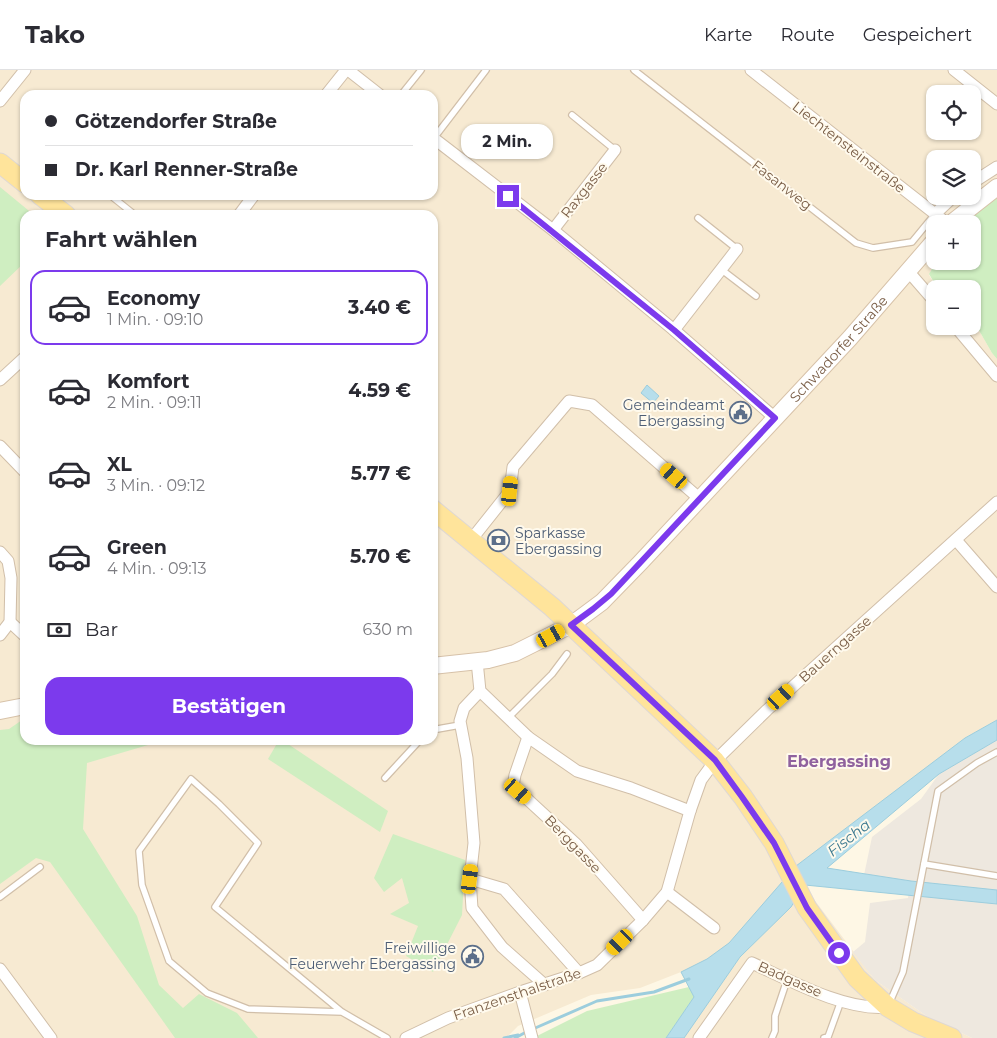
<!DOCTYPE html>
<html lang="de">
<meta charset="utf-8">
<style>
:root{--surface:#fff;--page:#f2f2f3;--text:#2b2b33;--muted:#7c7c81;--line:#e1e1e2;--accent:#7c3aed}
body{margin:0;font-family:Montserrat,sans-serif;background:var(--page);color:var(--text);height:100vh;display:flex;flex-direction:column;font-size:19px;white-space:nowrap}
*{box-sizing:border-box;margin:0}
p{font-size:16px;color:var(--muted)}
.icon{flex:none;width:28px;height:28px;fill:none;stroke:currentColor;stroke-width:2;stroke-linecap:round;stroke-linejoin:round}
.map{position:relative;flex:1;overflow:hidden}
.drawer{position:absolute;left:20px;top:140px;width:418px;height:535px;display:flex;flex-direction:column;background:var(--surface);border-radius:15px;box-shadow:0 1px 4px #0004}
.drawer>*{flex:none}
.banner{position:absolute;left:20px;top:20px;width:418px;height:110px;border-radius:15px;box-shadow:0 1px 4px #0004;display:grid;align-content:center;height:110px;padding:0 25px;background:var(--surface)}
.buttons{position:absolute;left:926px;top:15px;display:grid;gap:10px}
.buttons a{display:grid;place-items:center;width:55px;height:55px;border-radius:10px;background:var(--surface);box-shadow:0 1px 4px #0004;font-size:25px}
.end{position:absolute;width:22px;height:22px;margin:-11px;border:6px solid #7c3aed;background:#fff;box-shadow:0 0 0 2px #fff}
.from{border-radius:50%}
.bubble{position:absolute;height:35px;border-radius:15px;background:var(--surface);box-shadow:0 1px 4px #0004;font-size:16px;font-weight:700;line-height:35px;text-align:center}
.car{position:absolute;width:15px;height:30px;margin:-15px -8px;border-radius:6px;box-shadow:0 0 4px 1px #0007;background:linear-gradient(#f5c518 24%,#345 0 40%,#f5c518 0 76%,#345 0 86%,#f5c518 0)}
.banner b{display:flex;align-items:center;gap:18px;height:48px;font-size:19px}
.banner b+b{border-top:1px solid var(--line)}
.banner i{width:12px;height:12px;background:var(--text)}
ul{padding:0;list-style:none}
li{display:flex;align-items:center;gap:15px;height:75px;margin:0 10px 8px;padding:0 15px;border:2px solid transparent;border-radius:15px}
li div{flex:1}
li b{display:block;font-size:19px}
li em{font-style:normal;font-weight:700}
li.on{border-color:var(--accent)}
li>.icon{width:45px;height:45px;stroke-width:1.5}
h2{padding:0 25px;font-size:22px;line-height:60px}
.pay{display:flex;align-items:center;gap:12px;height:55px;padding:0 25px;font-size:19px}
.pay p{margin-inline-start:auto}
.button{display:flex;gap:10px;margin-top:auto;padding:10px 25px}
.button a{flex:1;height:58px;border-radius:15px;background:var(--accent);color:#fff;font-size:20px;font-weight:700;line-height:58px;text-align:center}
header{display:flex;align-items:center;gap:30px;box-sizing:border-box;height:70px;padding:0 25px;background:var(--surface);border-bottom:1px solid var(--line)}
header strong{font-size:24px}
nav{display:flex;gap:28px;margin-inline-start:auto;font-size:18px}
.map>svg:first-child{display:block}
.residential{fill:#f7ead2;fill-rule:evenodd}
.industrial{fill:#eee8df}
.green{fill:#cfeec1}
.water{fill:#b7deeb;stroke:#9ccddd}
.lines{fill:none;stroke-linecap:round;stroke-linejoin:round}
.stream{stroke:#9ccddd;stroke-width:3}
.service-casing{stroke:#d1bfa9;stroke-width:8}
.minor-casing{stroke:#d1bfa9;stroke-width:13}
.secondary-casing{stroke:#d7c2a9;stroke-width:18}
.primary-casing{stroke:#dfd8d3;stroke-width:21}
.service{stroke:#fff;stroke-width:5.5}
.minor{stroke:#fff;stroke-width:11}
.secondary{stroke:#fff;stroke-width:16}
.primary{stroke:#ffe49b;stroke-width:19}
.route{stroke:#7c3aed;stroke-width:6}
.labels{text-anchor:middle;stroke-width:4;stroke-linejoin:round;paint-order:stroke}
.street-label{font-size:14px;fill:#7a5e47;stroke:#fffaed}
.service-label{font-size:14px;fill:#4e5e75;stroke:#fffaed;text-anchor:end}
.water-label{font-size:15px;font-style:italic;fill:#3e7a90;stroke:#fffaed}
.quarter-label{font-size:16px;font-weight:bold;fill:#90629e;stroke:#fffaed}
</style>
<header>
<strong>Tako</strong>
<nav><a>Karte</a><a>Route</a><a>Gespeichert</a></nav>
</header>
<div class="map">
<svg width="997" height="968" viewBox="0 0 997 968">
<rect width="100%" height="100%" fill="#fef7e5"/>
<path class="residential" d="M0,0h997v127l-15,10 -16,17h-31v37h2l-8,14 9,14h-3v37h37l1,-6 19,33 5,6v361l-32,18 -160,147 8,13 62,82 53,37 44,21h-306l28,-41 -13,-25 -41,16 -49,7 -73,31 -12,12h-506zM935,24h37v37h-37zM25,25h407v100h-407zM935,89h37v37h-37zM25,145h407v525h-407z"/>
<polygon class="industrial" points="997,670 997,968 972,968 928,947 875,910 853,882 865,872 870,833 908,828 910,811 864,805 872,767 921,729 939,704"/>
<g class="green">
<polygon points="0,117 34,145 25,145 25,192 0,216"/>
<polygon points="997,127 997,289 992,283 973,250 972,219 938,219 929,204 937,191 972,191 972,154 966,154 982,137"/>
<polygon points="25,648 25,670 165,670 87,693 83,759 137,846 159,915 183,938 199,924 237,943 258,968 175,968 50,792 36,788 0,814 0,660 9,659"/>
<polygon points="279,670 282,670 388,741 380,762 268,689"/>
<polygon points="393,764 465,790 462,845 433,902 406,886 418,856 390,844 409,833 402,808 384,822 374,808"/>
<polygon points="689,917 694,927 666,968 533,968 587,941"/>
</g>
<g class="water">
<polygon points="647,315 659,326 653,333 641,323"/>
<polygon points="997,650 997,670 939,704 827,798 911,811 997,820 997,834 805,815 791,837 740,887 684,968 666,968 694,927 681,902 707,889 729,873 796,796 965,668"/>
</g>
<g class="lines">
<g class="stream">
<polyline points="533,959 597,931 654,922 689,909"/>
<polyline points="504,968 518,965"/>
<polyline points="515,968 528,961"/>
</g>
<defs>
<g id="service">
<polyline points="634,0 856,173 873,178 912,172 935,144"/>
<polyline points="401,25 421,0"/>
<polyline points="572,45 615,80"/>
<polyline points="434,68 486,0"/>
<polyline points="110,125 135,145"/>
<polyline points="698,148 737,179"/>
<polyline points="722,200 756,226"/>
<polyline points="509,647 552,604 567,584"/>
<polyline points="432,660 460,655"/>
<polyline points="385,708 420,670"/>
<polyline points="924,794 997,806"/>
<polyline points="0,827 40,797"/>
<polyline points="889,934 903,902 938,721 977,693 997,682"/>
<polyline points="342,942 248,939 207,923 169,891 142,815 139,781 191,709 219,734 258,773 215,837 342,942 387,968"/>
<polyline points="772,968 775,961 775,946 787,910"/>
<polyline points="824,968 828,967 841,931"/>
</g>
<g id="minor">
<polyline points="348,0 380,25"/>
<polyline points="751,0 948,154"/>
<polyline points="954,0 997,34"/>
<polyline points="326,25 346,0"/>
<polyline points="0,31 25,0"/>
<polyline points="432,67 553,160 674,260 775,348"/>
<polyline points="972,113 997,97"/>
<polyline points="935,144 954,126"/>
<polyline points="239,145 254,125"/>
<polyline points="553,160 615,80"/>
<polyline points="908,201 935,232"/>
<polyline points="955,256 997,306"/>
<polyline points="674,260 737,179"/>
<polyline points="0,310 25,287"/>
<polyline points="0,376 25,402"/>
<polyline points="471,470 510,421 513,397 569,331 592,335 700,429"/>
<polyline points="956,470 997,517"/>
<polyline points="0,482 8,491 11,508 10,552 0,565"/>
<polyline points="10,552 25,566"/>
<polyline points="477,591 480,621 528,667 577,701 631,718 690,741"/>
<polyline points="480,621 464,638 460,651 467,688 474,773 470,809 472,838 502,877 545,915"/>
<polyline points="528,667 515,705 513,716 576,774 643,850"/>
<polyline points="470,809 504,819 579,903"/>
<polyline points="667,822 714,858"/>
<polyline points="0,899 51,968"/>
<polyline points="520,922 532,968"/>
<polyline points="406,968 448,948 520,922 579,903 597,895 643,850 667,822 690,741 701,710 715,691 767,640 997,432"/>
<path d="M699,968l53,-75c37,17 95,49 136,44"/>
</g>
<g id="secondary">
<polyline points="950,154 997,117"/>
<path id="s1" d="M432,596l56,-6 27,-7 56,-28 31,-23 38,-39 210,-225 85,-98"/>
<polyline points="0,641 25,636"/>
</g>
<g id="primary">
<polyline points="0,93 25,113"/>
<polyline points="40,125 66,145"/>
<polyline points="432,439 552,537 715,691 743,727 774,773 807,838 857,908 888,937 913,952 952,968"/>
</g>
</defs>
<use href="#service" class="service-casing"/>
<use href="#minor" class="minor-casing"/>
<use href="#secondary" class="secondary-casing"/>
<use href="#primary" class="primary-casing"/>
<use href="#service" class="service"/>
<use href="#minor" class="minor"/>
<use href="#secondary" class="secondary"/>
<use href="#primary" class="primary"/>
</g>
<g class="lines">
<polyline class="route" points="508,126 674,260 775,348 611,524 593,539 571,555 715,690 742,727 774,773 807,838 839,883"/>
</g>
<defs>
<symbol id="civic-ring" viewBox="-11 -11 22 22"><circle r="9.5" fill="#fffaed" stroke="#5c6f8a" stroke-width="1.5"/><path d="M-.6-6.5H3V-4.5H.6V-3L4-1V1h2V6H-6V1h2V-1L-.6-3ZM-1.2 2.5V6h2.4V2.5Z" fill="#5c6f8a"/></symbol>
<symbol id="bank-ring" viewBox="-11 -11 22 22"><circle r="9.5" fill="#fffaed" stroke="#5c6f8a" stroke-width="1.5"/><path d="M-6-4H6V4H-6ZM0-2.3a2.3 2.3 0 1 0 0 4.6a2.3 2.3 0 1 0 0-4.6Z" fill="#5c6f8a"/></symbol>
</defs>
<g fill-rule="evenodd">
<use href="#civic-ring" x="728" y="330" width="25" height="25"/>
<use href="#bank-ring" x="486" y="458" width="25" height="25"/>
<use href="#civic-ring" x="460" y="874" width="25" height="25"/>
</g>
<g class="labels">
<g class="street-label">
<text transform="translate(849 77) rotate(38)" y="5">Liechtensteinstraße</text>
<text transform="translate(782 115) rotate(38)" y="5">Fasanweg</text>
<text transform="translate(584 120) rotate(-52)" y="5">Raxgasse</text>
<text dy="5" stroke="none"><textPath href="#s1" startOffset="532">Schwadorfer Straße</textPath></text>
<text transform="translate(835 579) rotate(-42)" y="5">Bauerngasse</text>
<text transform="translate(573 774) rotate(46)" y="5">Berggasse</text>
<text transform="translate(790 909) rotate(24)" y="5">Badgasse</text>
<text transform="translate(517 924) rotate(-19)" y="5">Franzensthalstraße</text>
</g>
<g class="service-label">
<text x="725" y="340">Gemeindeamt<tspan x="725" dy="16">Ebergassing</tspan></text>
<text x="515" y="468" text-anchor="start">Sparkasse<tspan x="515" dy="16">Ebergassing</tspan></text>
<text x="456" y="883">Freiwillige<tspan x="456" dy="16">Feuerwehr Ebergassing</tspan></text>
</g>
<g class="water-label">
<text transform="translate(849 768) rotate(-38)" y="5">Fischa</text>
</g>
<g class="quarter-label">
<text x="839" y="697">Ebergassing</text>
</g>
</g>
</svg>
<div class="buttons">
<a><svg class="icon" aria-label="locate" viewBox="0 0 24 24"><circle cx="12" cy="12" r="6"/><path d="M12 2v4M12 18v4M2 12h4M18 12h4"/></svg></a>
<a><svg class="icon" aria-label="layers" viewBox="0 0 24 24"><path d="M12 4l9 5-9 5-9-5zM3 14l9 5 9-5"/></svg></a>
<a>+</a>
<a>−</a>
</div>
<i class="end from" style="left:839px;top:883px"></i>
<i class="end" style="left:508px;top:126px"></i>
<div class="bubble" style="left:461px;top:54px;width:92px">2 Min.</div>
<i class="car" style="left:674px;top:406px;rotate:311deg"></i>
<i class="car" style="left:510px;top:421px;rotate:6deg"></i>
<i class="car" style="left:551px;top:566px;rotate:61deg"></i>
<i class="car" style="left:781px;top:627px;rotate:48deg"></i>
<i class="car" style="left:518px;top:721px;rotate:131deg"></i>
<i class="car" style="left:470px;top:809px;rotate:7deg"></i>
<i class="car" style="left:620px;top:872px;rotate:226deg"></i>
<div class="banner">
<b><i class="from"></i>Götzendorfer Straße</b>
<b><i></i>Dr. Karl Renner-Straße</b>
</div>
<section class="drawer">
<h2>Fahrt wählen</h2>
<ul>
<li class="on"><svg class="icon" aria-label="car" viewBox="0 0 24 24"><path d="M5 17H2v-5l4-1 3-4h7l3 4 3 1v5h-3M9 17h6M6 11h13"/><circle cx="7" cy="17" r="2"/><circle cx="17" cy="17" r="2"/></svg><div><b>Economy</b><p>1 Min. · 09:10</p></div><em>3.40 €</em></li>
<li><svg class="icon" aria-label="car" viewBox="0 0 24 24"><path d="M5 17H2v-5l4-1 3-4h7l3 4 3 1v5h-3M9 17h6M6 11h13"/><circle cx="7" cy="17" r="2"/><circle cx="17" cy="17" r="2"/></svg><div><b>Komfort</b><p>2 Min. · 09:11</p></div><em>4.59 €</em></li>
<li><svg class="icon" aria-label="car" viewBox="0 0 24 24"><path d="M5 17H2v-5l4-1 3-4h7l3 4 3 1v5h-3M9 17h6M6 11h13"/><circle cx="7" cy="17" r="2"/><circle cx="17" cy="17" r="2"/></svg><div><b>XL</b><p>3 Min. · 09:12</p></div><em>5.77 €</em></li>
<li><svg class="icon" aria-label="car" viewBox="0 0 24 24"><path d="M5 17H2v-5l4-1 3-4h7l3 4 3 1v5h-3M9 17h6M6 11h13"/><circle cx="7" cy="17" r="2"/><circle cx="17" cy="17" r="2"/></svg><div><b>Green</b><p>4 Min. · 09:13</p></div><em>5.70 €</em></li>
</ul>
<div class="pay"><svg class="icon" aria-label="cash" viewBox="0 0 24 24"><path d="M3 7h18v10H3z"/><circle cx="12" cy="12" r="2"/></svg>Bar<p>630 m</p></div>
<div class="button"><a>Bestätigen</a></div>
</section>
</div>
